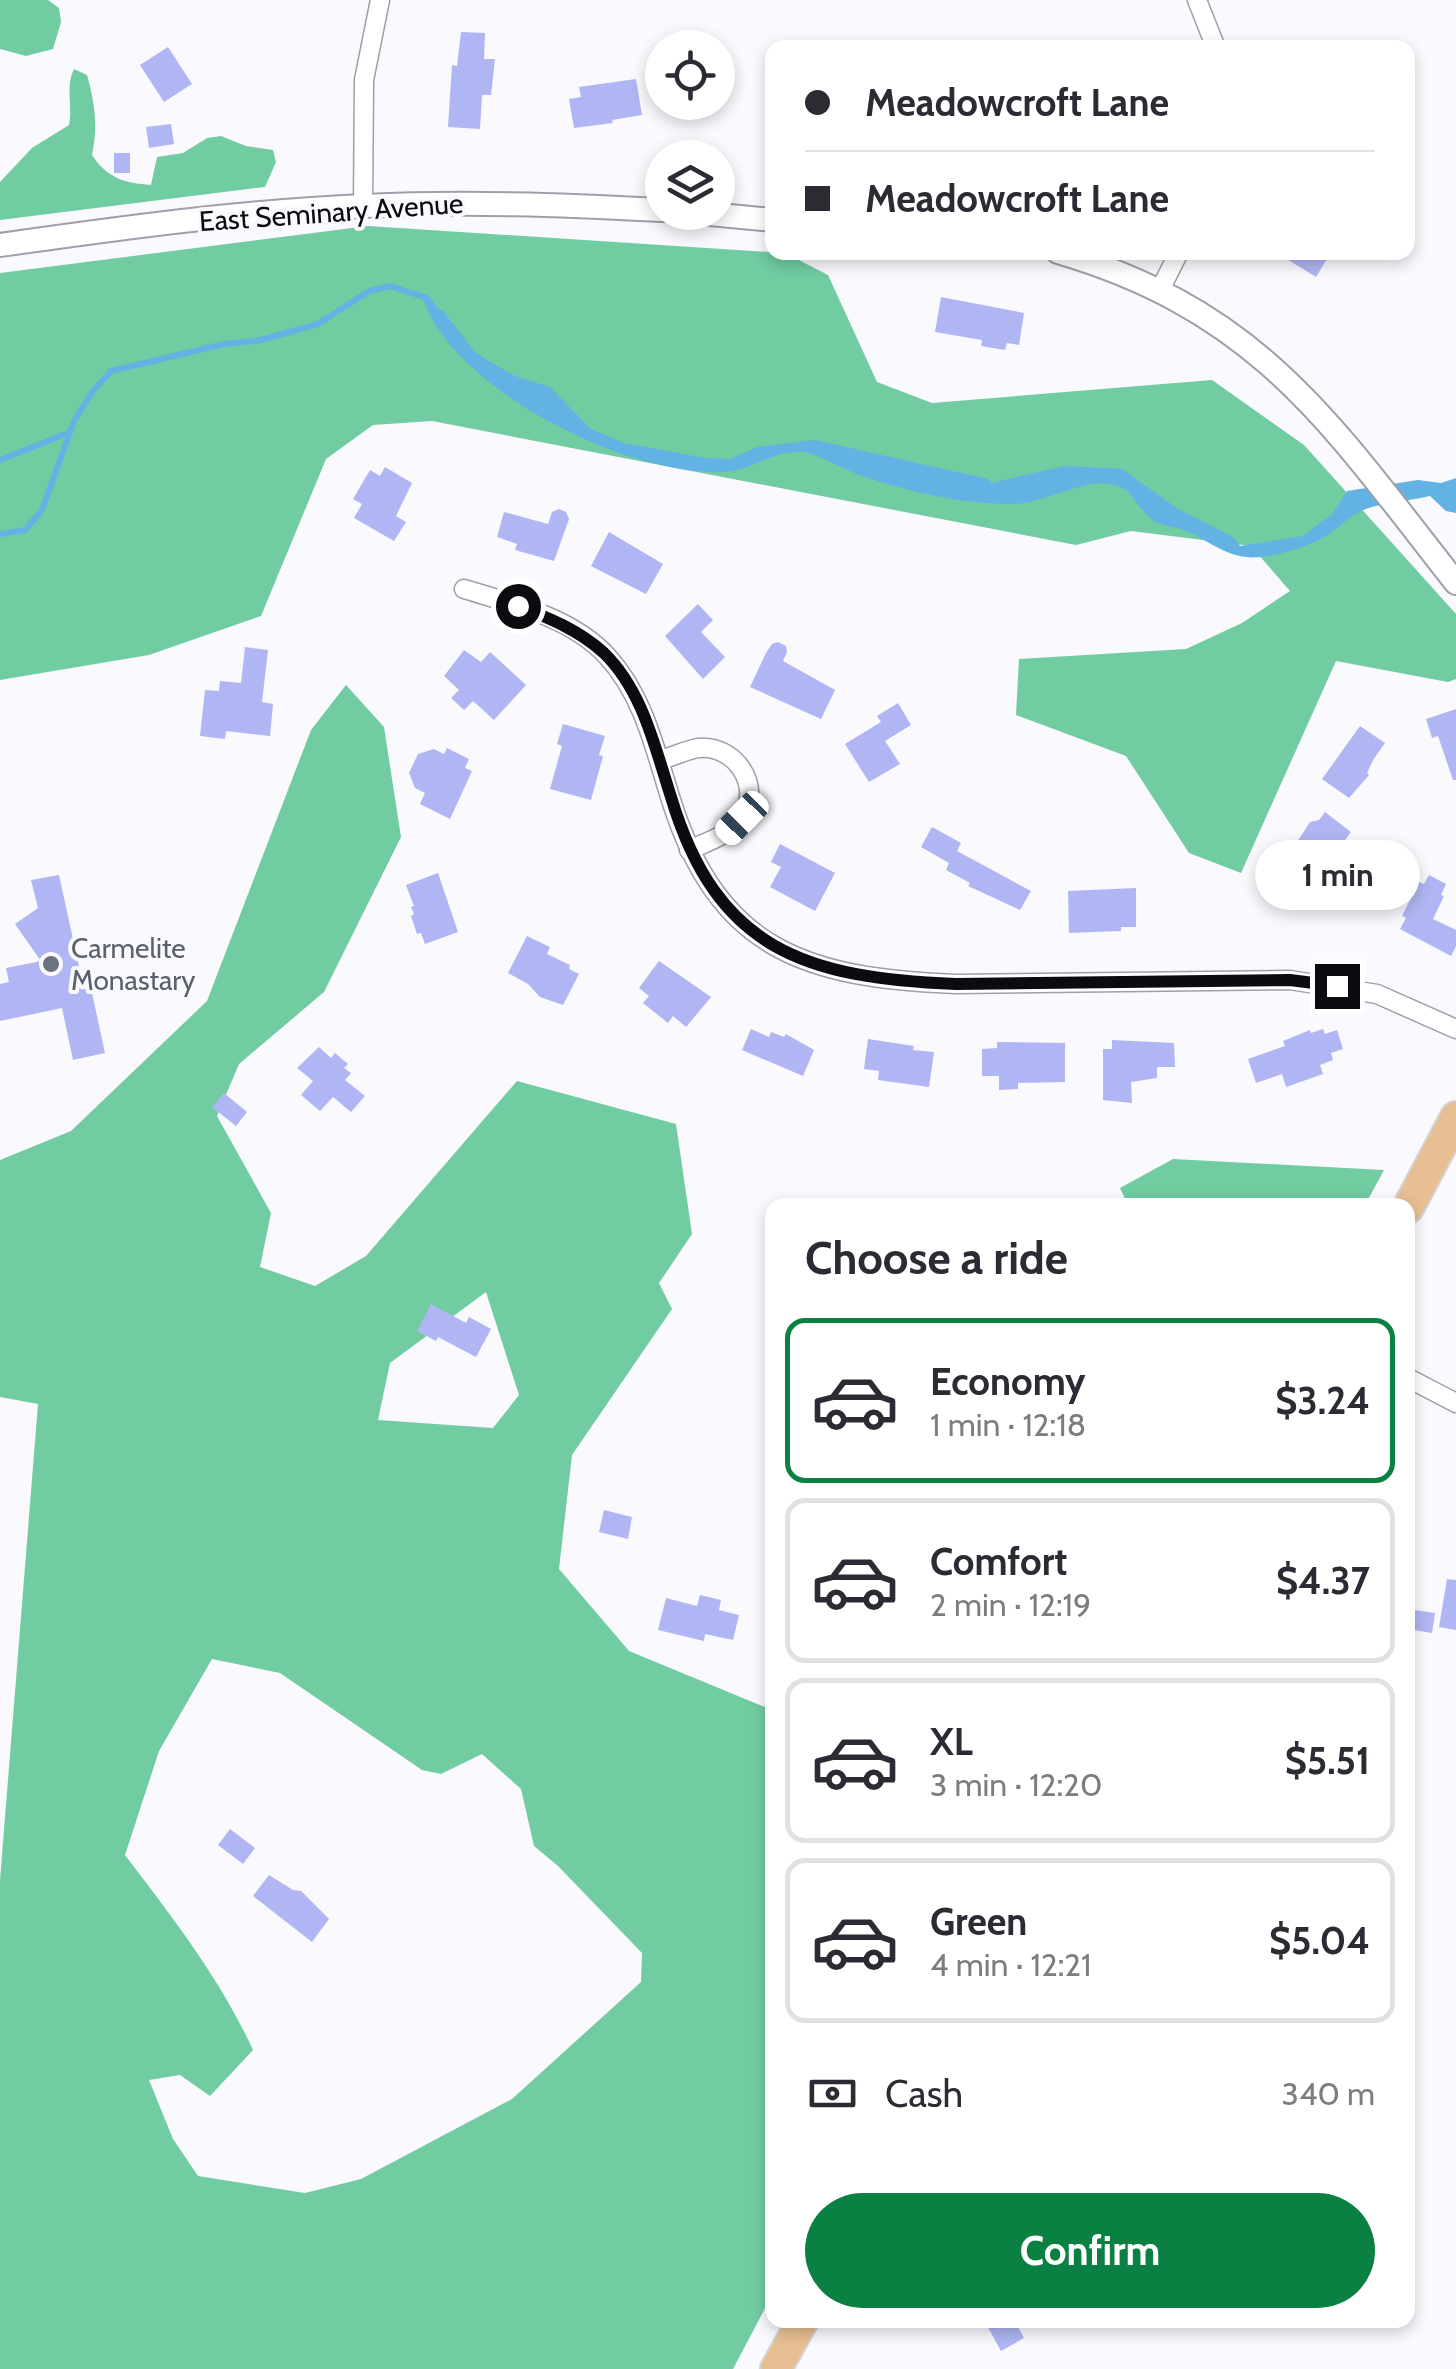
<!DOCTYPE html>
<meta charset="utf-8">
<style>
:root{--surface:#fff;--page:#f2f2f3;--text:#2b2b33;--muted:#7c7c81;--line:#e1e1e2;--accent:#0b8043}
body{margin:0;font-family:Cabin,sans-serif;background:var(--page);color:var(--text);height:100vh;display:flex;flex-direction:column;font-size:38px;white-space:nowrap}
*{box-sizing:border-box;margin:0}
p{font-size:32px;color:var(--muted)}
.icon{flex:none;width:55px;height:55px;fill:none;stroke:currentColor;stroke-width:2;stroke-linecap:round;stroke-linejoin:round}
.map{position:relative;flex:1;overflow:hidden}
.side{position:absolute;left:765px;top:1198px;width:650px;height:1130px;display:flex;flex-direction:column;background:var(--surface);border-radius:20px;box-shadow:0 5px 15px #0003}
.side>*{flex:none}
.hud{position:absolute;left:765px;top:40px;width:650px;height:220px;border-radius:20px;box-shadow:0 5px 15px #0003;display:grid;align-content:center;height:220px;padding:0 40px;background:var(--surface)}
.fabs{position:absolute;left:645px;top:30px;display:grid;gap:20px}
.fabs a{display:grid;place-items:center;width:90px;height:90px;border-radius:50%;background:var(--surface);box-shadow:0 5px 15px #0003;font-size:50px}
.end{position:absolute;width:45px;height:45px;margin:-22px;border:12px solid #0b0c0f;background:#fff;box-shadow:0 0 0 5px #fff}
.from{border-radius:50%}
.bubble{position:absolute;height:70px;border-radius:35px;background:var(--surface);box-shadow:0 5px 15px #0003;font-size:32px;font-weight:700;line-height:70px;text-align:center}
.car{position:absolute;width:30px;height:60px;margin:-30px -15px;border-radius:12px;box-shadow:0 0 8px 2px #0007;background:linear-gradient(#fff 24%,#345 0 40%,#fff 0 76%,#345 0 86%,#fff 0)}
.hud b{display:flex;align-items:center;gap:35px;height:95px;font-size:38px}
.hud b+b{border-top:2px solid var(--line)}
.hud i{width:25px;height:25px;background:var(--text)}
ul{padding:0;list-style:none}
li{display:flex;align-items:center;gap:30px;height:165px;margin:0 20px 15px;padding:0 20px;border:5px solid var(--line);border-radius:20px}
li div{flex:1}
li b{display:block;font-size:38px}
li em{font-style:normal;font-weight:700}
li.current{border-color:var(--accent)}
li>.icon{width:90px;height:90px;stroke-width:1.5}
h2{padding:0 40px;font-size:45px;line-height:120px}
.pay{display:flex;align-items:center;gap:25px;height:110px;padding:0 40px;font-size:38px}
.pay p{margin-inline-start:auto}
.primary-button{display:flex;gap:20px;margin-top:auto;padding:20px 40px}
.primary-button a{flex:1;height:115px;border-radius:60px;background:var(--accent);color:#fff;font-size:40px;font-weight:700;line-height:115px;text-align:center}
.map>svg:first-child{display:block}
.forest{fill:#71cca2;fill-rule:evenodd}
.water{fill:#62b2e4}
.lines{fill:none;stroke-linecap:round;stroke-linejoin:round}
.stream{stroke:#62b2e4;stroke-width:6}
.building{fill:#b0b6f3}
.minor-casing{stroke:#9e9fa9;stroke-width:21}
.tertiary-casing{stroke:#9e9fa9;stroke-width:26}
.primary-casing{stroke:#d3d3d4;stroke-width:34}
.minor{stroke:#fff;stroke-width:18}
.tertiary{stroke:#fff;stroke-width:22}
.primary{stroke:#e8bf93;stroke-width:30}
.route{stroke:#0b0c0f;stroke-width:12}
.worship-dot{fill:#6b7280;stroke:#f9f9fe;stroke-width:4}
.labels{text-anchor:middle;stroke-width:8;stroke-linejoin:round;paint-order:stroke}
.street-label{font-size:28px;fill:#0b0c0f;stroke:#f9f9fe}
.worship-label{font-size:28px;fill:#5b616d;stroke:#f9f9fe;text-anchor:start}
</style>
<div class="map">
<svg width="1456" height="2369" viewBox="0 0 1456 2369">
<rect width="100%" height="100%" fill="#f9f9fe"/>
<g class="forest">
<polygon points="0,0 48,0 59,8 61,22 53,49 26,56 0,49"/>
<path d="M74,69l13,6c8,29 11,51 5,80 15,23 32,28 59,30l6,-28 26,-4 24,-15 14,-2 25,10 27,4 3,12 -11,25 -265,33v-38l32,-34 37,-23c4,-20 -4,-38 5,-56z"/>
<polygon points="368,226 785,253 828,275 877,382 932,403 1212,380 1304,445 1456,614 1456,679 1448,682 1336,661 1241,873 1189,853 1126,756 1016,715 1019,659 1186,649 1242,623 1290,591 1251,546 1131,531 1076,545 432,421 373,425 326,459 261,616 149,655 0,680 0,273"/>
<path d="M346,685l38,42 17,110 -77,155 -85,72 -22,52 54,97 -11,54 55,19 51,-30 151,-175 159,43 16,110 -33,49 13,26 -100,146 -13,114 70,82 143,59v585l-39,74h-733v-489l38,-476 -38,-7v-237l71,-29 136,-130 104,-271zM486,1292l33,103 -26,33 -115,-8 12,-57zM212,1659l68,14 142,97 19,4 41,-20 39,35 13,57 24,20 84,87 -1,29 -129,117 -151,80 -56,14 -107,-17 -25,-37 -24,-59 31,-5 30,21 43,-46c-33,-72 -81,-133 -128,-195l34,-104z"/>
<polygon points="1173,1159 1384,1170 1365,1205 1128,1205 1120,1188"/>
</g>
<path class="water" d="M423,299l20,12 31,40 13,9 28,16 35,11 41,42 33,14 81,15 25,1 27,-12 58,-7 173,39 4,4 72,-17 58,3 56,40 55,28 7,9 63,-10 29,-22 15,-23 71,-11 23,3 15,-5v35l-10,-2 -16,-15c-21,5 -47,6 -67,14 -14,6 -24,18 -37,26 -18,11 -59,24 -80,21 -22,-2 -42,-19 -62,-27 -11,-4 -26,-4 -35,-13 -14,-13 -17,-29 -38,-33 -28,-5 -67,19 -96,20 -55,0 -105,-12 -156,-29 -15,-6 -43,-21 -55,-23 -28,-3 -52,18 -80,20 -95,5 -269,-81 -301,-173z"/>
<g class="lines">
<g class="stream">
<polyline points="0,460 68,433"/>
<polyline points="0,534 25,530 42,510 74,421 93,391 111,371 224,344 257,341 318,324 369,291 390,286 427,298 433,307"/>
</g>
</g>
<g class="building">
<polygon points="461,32 485,33 484,59 495,59 491,95 482,95 480,129 448,127 452,65 457,66"/>
<polygon points="168,47 192,84 164,102 140,65"/>
<polygon points="636,79 642,115 612,120 613,123 574,128 569,99 581,97 579,87"/>
<polygon points="171,124 174,144 149,148 146,127"/>
<rect x="114" y="153" width="16" height="20"/>
<polygon points="1275,252 1331,252 1316,277"/>
<polygon points="941,297 1024,313 1019,345 1007,343 1005,350 981,346 982,340 935,332"/>
<polygon points="385,467 412,483 396,516 406,522 394,541 354,518 362,504 353,499 370,470 380,476"/>
<polygon points="559,509 566,512 569,519 554,561 515,550 517,544 497,537 504,512 548,524 552,512"/>
<polygon points="609,532 663,564 646,594 591,566"/>
<polygon points="698,604 713,620 701,632 725,657 703,679 665,636"/>
<polygon points="778,642 786,646 787,652 783,661 835,690 821,719 750,687 766,653 772,644"/>
<polygon points="245,647 268,650 262,702 273,704 270,736 226,731 225,739 200,736 205,690 219,691 220,681 241,683"/>
<polygon points="464,650 481,662 490,652 526,685 494,720 473,701 464,710 451,698 459,690 444,676"/>
<polygon points="898,703 911,725 885,741 900,764 869,782 845,744 881,722 877,716"/>
<polygon points="1456,709 1456,780 1453,780 1438,736 1432,738 1426,719"/>
<polygon points="563,724 605,736 599,755 603,756 591,800 550,789 562,746 557,744"/>
<polygon points="1360,726 1385,743 1373,760 1367,773 1369,775 1349,798 1322,779"/>
<polygon points="447,748 469,759 465,768 472,771 450,819 420,804 425,793 415,788 409,773 418,754 434,749 444,754"/>
<polygon points="1325,812 1351,832 1327,865 1322,861 1306,883 1282,865 1310,822 1319,820"/>
<polygon points="932,827 961,843 957,851 1031,891 1020,910 968,886 970,883 946,870 949,863 921,847"/>
<polygon points="780,844 835,873 815,911 770,887 781,867 771,862"/>
<polygon points="438,873 458,932 425,944 421,933 417,934 411,916 414,914 411,907 414,906 406,885"/>
<polygon points="59,875 80,971 87,970 105,1053 73,1060 62,1008 0,1021 0,984 9,982 6,968 41,961 15,924 38,908 31,880"/>
<polygon points="1429,875 1446,884 1441,895 1444,896 1433,919 1456,930 1456,946 1451,956 1400,929 1406,918 1402,916 1419,882 1424,884"/>
<polygon points="1136,888 1136,927 1121,927 1121,931 1069,933 1068,891"/>
<polygon points="527,936 550,947 547,954 570,965 569,969 579,974 563,1005 540,997 528,984 508,973"/>
<polygon points="659,961 711,997 686,1027 673,1016 668,1023 643,1003 649,996 639,988"/>
<polygon points="751,1029 769,1037 771,1032 784,1037 786,1034 814,1050 803,1076 742,1050"/>
<polygon points="1323,1029 1325,1034 1337,1030 1343,1049 1331,1053 1333,1060 1320,1065 1323,1074 1286,1087 1282,1074 1256,1083 1248,1059 1285,1046 1283,1041 1310,1030 1311,1033"/>
<polygon points="868,1039 914,1046 913,1050 934,1052 929,1087 878,1080 879,1071 864,1069"/>
<polygon points="1112,1040 1174,1043 1175,1067 1157,1067 1157,1078 1131,1082 1132,1103 1103,1100 1103,1049 1112,1049"/>
<polygon points="997,1042 1065,1043 1065,1082 1018,1083 1018,1089 999,1090 999,1076 982,1076 982,1049 997,1048"/>
<polygon points="319,1047 331,1058 335,1053 348,1064 344,1068 351,1073 345,1080 365,1096 351,1112 333,1097 320,1111 301,1095 313,1081 297,1068"/>
<polygon points="224,1093 247,1112 236,1126 212,1107"/>
<polygon points="431,1304 466,1323 469,1317 491,1329 476,1357 438,1337 436,1341 417,1331"/>
<polygon points="604,1510 632,1517 628,1539 599,1532"/>
<polygon points="1447,1579 1456,1580 1456,1630 1439,1627"/>
<polygon points="700,1595 721,1600 719,1610 739,1615 733,1640 705,1634 704,1641 658,1630 666,1598 697,1606"/>
<polygon points="1408,1609 1435,1613 1432,1633 1408,1629"/>
<polygon points="230,1829 255,1848 243,1864 218,1845"/>
<polygon points="269,1875 293,1890 301,1891 329,1919 312,1942 253,1896"/>
<polygon points="984,2320 1014,2320 1024,2338 1001,2351"/>
</g>
<g class="lines">
<defs>
<g id="minor">
<polyline points="1197,0 1216,48"/>
<polyline points="363,206 364,80 380,0"/>
<polyline points="1160,290 1179,252"/>
<path d="M464,589c49,15 107,28 143,67 37,40 48,94 64,144 48,152 137,178 285,184l334,-4 87,14 79,35"/>
<path d="M660,760c12,-3 26,-10 38,-12 37,-4 65,38 44,69 -12,18 -33,24 -53,33"/>
<polyline points="1408,1378 1456,1403"/>
</g>
<g id="tertiary">
<polyline points="689,212 772,220"/>
<path d="M0,245c121,-17 243,-34 365,-39 99,-5 198,-1 297,4"/>
<path d="M1058,252c204,60 274,174 398,331"/>
</g>
<g id="primary">
<polyline points="1408,1208 1456,1117"/>
<polyline points="776,2369 803,2320"/>
</g>
</defs>
<use href="#minor" class="minor-casing"/>
<use href="#tertiary" class="tertiary-casing"/>
<use href="#primary" class="primary-casing"/>
<use href="#minor" class="minor"/>
<use href="#tertiary" class="tertiary"/>
<use href="#primary" class="primary"/>
</g>
<g class="lines">
<path class="route" d="M518,606c31,12 61,24 86,47 39,38 51,95 67,144 46,154 136,181 285,187l334,-4 47,6"/>
</g>
<circle class="worship-dot" cx="51" cy="964" r="10"/>
<g class="labels">
<g class="street-label">
<text transform="translate(331 212) rotate(-4)" y="10">East Seminary Avenue</text>
</g>
<g class="worship-label">
<text x="71" y="958">Carmelite<tspan x="71" dy="32">Monastary</tspan></text>
</g>
</g>
</svg>
<div class="fabs">
<a><svg class="icon" aria-label="locate" viewBox="0 0 24 24"><circle cx="12" cy="12" r="6"/><path d="M12 2v4M12 18v4M2 12h4M18 12h4"/></svg></a>
<a><svg class="icon" aria-label="layers" viewBox="0 0 24 24"><path d="M12 4l9 5-9 5-9-5zM3 14l9 5 9-5"/></svg></a>
</div>
<i class="end from" style="left:518px;top:606px"></i>
<i class="end" style="left:1337px;top:986px"></i>
<div class="bubble" style="left:1255px;top:840px;width:165px">1 min</div>
<i class="car" style="left:742px;top:818px;rotate:224deg"></i>
<div class="hud">
<b><i class="from"></i>Meadowcroft Lane</b>
<b><i></i>Meadowcroft Lane</b>
</div>
<section class="side">
<h2>Choose a ride</h2>
<ul>
<li class="current"><svg class="icon" aria-label="car" viewBox="0 0 24 24"><path d="M5 17H2v-5l4-1 3-4h7l3 4 3 1v5h-3M9 17h6M6 11h13"/><circle cx="7" cy="17" r="2"/><circle cx="17" cy="17" r="2"/></svg><div><b>Economy</b><p>1 min · 12:18</p></div><em>$3.24</em></li>
<li><svg class="icon" aria-label="car" viewBox="0 0 24 24"><path d="M5 17H2v-5l4-1 3-4h7l3 4 3 1v5h-3M9 17h6M6 11h13"/><circle cx="7" cy="17" r="2"/><circle cx="17" cy="17" r="2"/></svg><div><b>Comfort</b><p>2 min · 12:19</p></div><em>$4.37</em></li>
<li><svg class="icon" aria-label="car" viewBox="0 0 24 24"><path d="M5 17H2v-5l4-1 3-4h7l3 4 3 1v5h-3M9 17h6M6 11h13"/><circle cx="7" cy="17" r="2"/><circle cx="17" cy="17" r="2"/></svg><div><b>XL</b><p>3 min · 12:20</p></div><em>$5.51</em></li>
<li><svg class="icon" aria-label="car" viewBox="0 0 24 24"><path d="M5 17H2v-5l4-1 3-4h7l3 4 3 1v5h-3M9 17h6M6 11h13"/><circle cx="7" cy="17" r="2"/><circle cx="17" cy="17" r="2"/></svg><div><b>Green</b><p>4 min · 12:21</p></div><em>$5.04</em></li>
</ul>
<div class="pay"><svg class="icon" aria-label="cash" viewBox="0 0 24 24"><path d="M3 7h18v10H3z"/><circle cx="12" cy="12" r="2"/></svg>Cash<p>340 m</p></div>
<div class="primary-button"><a>Confirm</a></div>
</section>
</div>
